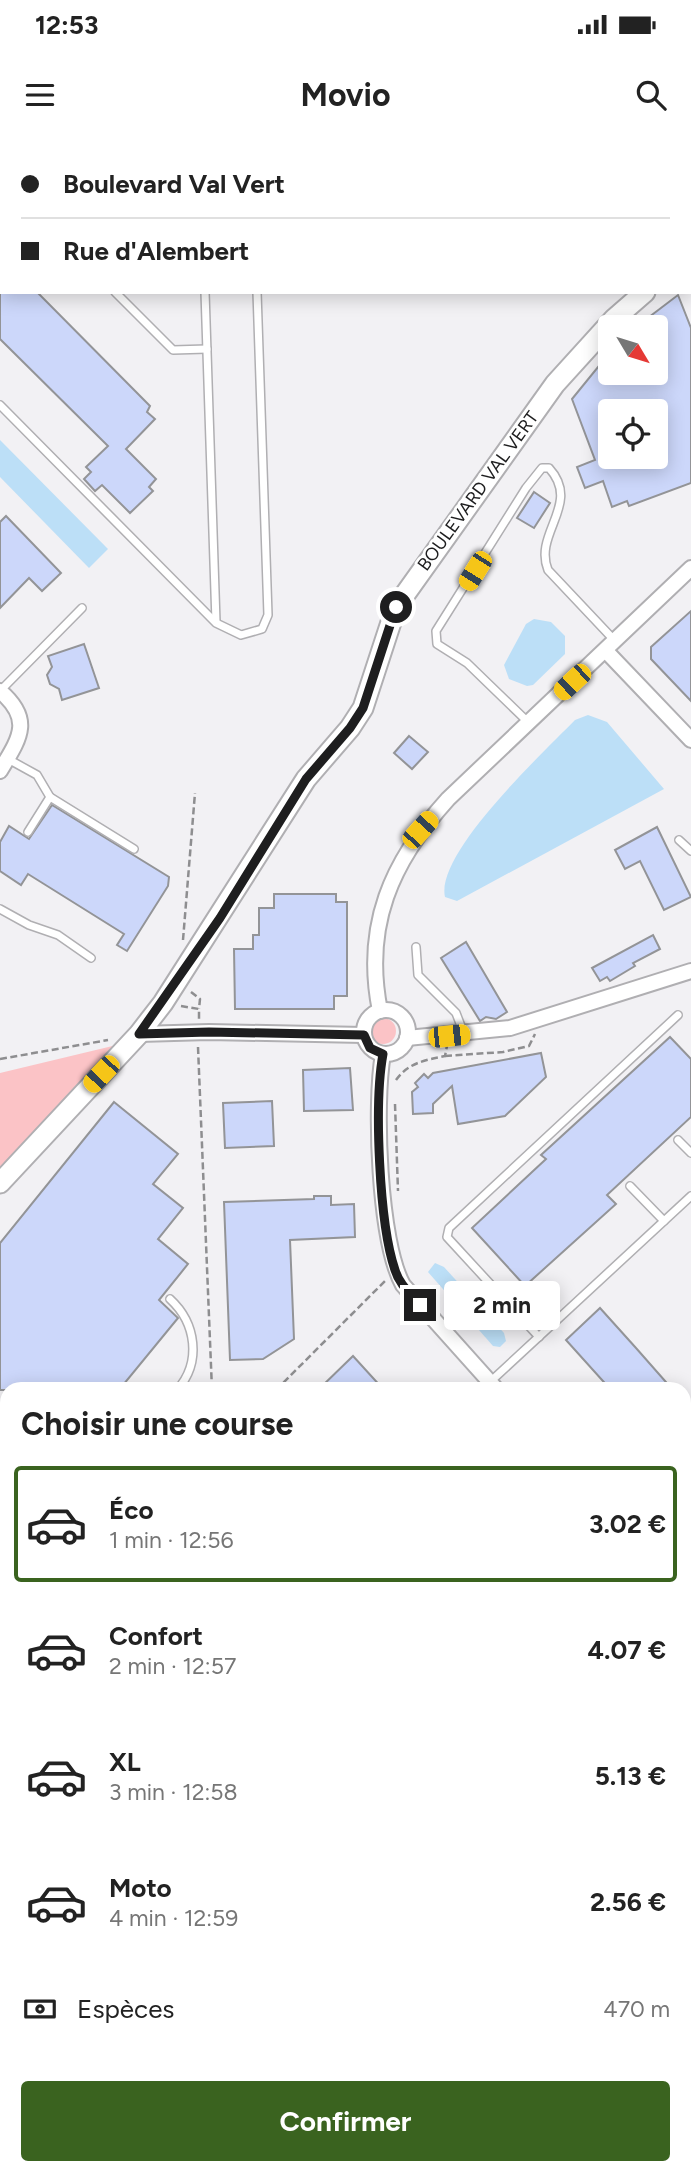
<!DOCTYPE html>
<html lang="fr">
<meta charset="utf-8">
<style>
:root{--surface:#fff;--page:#f2f2f2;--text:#222;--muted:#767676;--line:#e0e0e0;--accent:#3a631f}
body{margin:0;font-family:Figtree,sans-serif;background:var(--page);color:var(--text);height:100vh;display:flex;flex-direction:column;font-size:26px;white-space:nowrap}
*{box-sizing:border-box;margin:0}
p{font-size:23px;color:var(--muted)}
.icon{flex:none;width:38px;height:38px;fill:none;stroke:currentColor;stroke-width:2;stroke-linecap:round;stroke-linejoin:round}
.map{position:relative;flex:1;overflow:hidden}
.panel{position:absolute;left:0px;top:1242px;width:691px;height:793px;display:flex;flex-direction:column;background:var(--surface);border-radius:21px 21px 0 0;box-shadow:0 4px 18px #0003}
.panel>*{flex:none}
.hud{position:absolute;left:0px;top:0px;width:691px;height:154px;box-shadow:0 4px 18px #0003;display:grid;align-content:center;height:154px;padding:0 21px;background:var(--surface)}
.needle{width:46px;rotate:128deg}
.buttons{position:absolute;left:598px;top:175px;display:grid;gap:14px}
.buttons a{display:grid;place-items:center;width:70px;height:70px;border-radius:7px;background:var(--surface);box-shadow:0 4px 18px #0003;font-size:35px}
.end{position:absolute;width:32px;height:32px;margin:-16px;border:9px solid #1e1e1f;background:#fff;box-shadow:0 0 0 4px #fff}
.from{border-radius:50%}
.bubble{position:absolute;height:49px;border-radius:7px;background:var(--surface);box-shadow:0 4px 18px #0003;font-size:23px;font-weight:700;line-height:49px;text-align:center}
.car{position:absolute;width:21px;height:42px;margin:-21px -10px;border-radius:9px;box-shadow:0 0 5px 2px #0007;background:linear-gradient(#f5c518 24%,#345 0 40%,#f5c518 0 76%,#345 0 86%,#f5c518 0)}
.hud b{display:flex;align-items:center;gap:24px;height:66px;font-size:26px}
.hud b+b{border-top:2px solid var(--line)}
.hud i{width:18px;height:18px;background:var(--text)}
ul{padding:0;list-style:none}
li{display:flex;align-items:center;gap:21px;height:116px;margin:0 14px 10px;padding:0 7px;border:4px solid transparent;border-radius:7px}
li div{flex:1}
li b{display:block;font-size:26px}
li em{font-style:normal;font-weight:700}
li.selected{border-color:var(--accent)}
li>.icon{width:63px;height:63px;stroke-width:1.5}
h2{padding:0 21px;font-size:32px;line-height:84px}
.pay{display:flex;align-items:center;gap:18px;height:77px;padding:0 21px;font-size:26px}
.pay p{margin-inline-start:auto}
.primary-button{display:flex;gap:14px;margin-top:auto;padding:14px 21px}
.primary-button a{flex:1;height:80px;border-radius:7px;background:var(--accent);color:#fff;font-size:28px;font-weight:700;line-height:80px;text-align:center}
.status{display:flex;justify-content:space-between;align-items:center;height:49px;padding:0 35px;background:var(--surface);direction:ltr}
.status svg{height:19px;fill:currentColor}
header{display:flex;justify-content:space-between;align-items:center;height:91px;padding:0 21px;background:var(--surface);font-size:32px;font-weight:700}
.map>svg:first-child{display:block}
.green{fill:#fbc3c6}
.water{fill:#bcdff7}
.building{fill:#ccd7fa;stroke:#939497;stroke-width:2;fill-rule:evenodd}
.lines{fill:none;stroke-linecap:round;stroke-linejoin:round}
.service-casing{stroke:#b0afb2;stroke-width:10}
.minor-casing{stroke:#b0afb2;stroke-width:18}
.tertiary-casing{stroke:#b0afb2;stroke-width:23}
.path{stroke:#8e8e90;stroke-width:2.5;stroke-dasharray:7 3.5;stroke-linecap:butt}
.service{stroke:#fff;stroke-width:7}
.minor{stroke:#fff;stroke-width:14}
.tertiary{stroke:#fff;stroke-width:19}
.route{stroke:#1e1e1f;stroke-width:9}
.labels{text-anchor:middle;stroke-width:5;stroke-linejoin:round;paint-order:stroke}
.street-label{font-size:18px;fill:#1e1e1f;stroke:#fff}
</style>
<div class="status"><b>12:53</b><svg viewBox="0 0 49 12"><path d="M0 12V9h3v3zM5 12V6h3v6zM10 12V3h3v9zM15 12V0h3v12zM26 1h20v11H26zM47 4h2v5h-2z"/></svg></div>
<header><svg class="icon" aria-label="menu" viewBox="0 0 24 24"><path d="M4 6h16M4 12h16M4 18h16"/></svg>Movio<svg class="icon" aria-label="search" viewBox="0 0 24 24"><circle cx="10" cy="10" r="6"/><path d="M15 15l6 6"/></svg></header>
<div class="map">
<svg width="691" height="2035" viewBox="0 0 691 2035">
<rect width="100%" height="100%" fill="#f2f1f4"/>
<g class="green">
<circle cx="383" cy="891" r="13"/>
<polygon points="125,903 0,1028 0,933"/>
</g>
<g class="water">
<polygon points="0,300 108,409 89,428 0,337"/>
<polygon points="534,479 551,482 565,496 565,514 533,545 527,546 509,539 504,525 526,484"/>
<path d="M588,575l19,7 57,67 -207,112 -12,-4c-10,-44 98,-144 130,-177z"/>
<polygon points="435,1123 444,1127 504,1193 506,1201 500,1207 493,1206 428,1132"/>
</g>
<g class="building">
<polygon points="0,152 37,152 150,266 147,272 155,279 126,309 156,339 149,347 153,351 130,373 102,345 95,351 84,339 91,332 86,327 108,306 0,199"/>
<path d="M678,155l13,33v155l-62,23 -2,-5 -15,6 -9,-26 -18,7 -8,-21 18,-7 -23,-61 39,-48v22h45v-46h-20zM611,271h45v46h-45z"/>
<polygon points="534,352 550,363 534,388 517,378"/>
<polygon points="6,376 61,433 42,451 29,438 0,468 0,382"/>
<polygon points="691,471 691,561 651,519 651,507"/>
<polygon points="84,504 99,548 62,560 59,549 50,544 47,535 52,527 48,516"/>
<polygon points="409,596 428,612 412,629 394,613"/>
<polygon points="52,665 169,737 168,746 127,811 117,805 124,794 28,734 21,745 0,731 0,702 9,686 29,699"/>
<polygon points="657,687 691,757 664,770 640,721 625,729 615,710"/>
<polygon points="274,754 336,754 336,762 347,762 347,856 334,856 334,869 235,869 234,809 253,809 253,795 259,795 259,768 274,768"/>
<polygon points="653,795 660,809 633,823 635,826 610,841 607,837 600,841 592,828"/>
<polygon points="466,802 507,872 496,879 486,877 480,881 441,818"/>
<polygon points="670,897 691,919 691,977 607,1055 616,1064 525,1146 472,1088 546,1019 541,1015"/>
<polygon points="541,913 546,937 505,976 458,984 452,946 433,964 433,973 413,974 412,952 418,947 415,943 424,934 428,938 433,933"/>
<polygon points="350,928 353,970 304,971 303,930"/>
<polygon points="272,961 274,1006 225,1008 223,963"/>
<polygon points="114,962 178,1014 153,1044 183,1068 158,1099 188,1124 159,1160 178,1178 119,1250 0,1250 0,1103"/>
<polygon points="314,1056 331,1056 331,1065 354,1064 355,1097 290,1100 294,1199 263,1219 230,1220 224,1062 314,1059"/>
<polygon points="600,1168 636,1208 673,1250 611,1250 566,1200"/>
<polygon points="353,1216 384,1250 318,1250"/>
</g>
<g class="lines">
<defs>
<g id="service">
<polyline points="201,0 201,2"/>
<polyline points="252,0 252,2"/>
<polyline points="0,36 2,37"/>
<polyline points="0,119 2,118"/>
<polyline points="115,152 173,210 207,209"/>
<polyline points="205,152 216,482"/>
<polyline points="0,265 216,483 241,495 262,489 268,475 257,152"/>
<polyline points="0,551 82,468"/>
<path d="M529,583l-62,-60 -30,-19 -1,-13 90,-143 16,-20h7c33,36 -16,65 -1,102l67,71"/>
<polyline points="8,619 37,635 50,657 134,709"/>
<polyline points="28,692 50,657"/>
<polyline points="679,700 691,711"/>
<polyline points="0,769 29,785 58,795 91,818"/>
<polyline points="416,807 418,835 456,873 464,894"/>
<polyline points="678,1000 691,1013"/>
<polyline points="630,1046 664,1081"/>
<path d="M170,1159c26,24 32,63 7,91"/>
<polyline points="539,1197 447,1097 449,1088 678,875"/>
<polyline points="490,1242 691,1056"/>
<polyline points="0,2021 5,2022"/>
<polyline points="63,2028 67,2035"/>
</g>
<g id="minor">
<polyline points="606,511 691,600"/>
<path d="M0,551c34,29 19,48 0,80"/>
<circle cx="386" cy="892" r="22"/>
<path d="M380,871c-17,-85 11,-149 68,-212l243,-231"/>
<polyline points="139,894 209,892 364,895"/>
<polyline points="407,898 510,888 691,831"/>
<path d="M383,914c-9,50 -4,188 20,231l94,105"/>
<polyline points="684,1447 691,1454"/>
<polyline points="0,1498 7,1505"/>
<polyline points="78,2035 86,2028"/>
<polyline points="496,2035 501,2028"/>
</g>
<g id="tertiary">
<polyline points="690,116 691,115"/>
<polyline points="0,1043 139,894 163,863 306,639 350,588 363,568 396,467 555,244 614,179 645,152"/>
</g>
</defs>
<use href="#service" class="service-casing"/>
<use href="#minor" class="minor-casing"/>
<use href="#tertiary" class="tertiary-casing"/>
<g class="path">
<polyline points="183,800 195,653"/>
<polyline points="191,852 200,859 199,869"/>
<polyline points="181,866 199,869 199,879"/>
<polyline points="198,907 212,1250"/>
<polyline points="445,916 503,912 529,906 535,894"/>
<polyline points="0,919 108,900"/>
<path d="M396,940c12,-17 29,-20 49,-24l2,-10"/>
<polyline points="395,964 398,1051"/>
<polyline points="276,1250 387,1139"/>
<polyline points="0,1869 7,1853"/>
</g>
<use href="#service" class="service"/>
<use href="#minor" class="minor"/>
<use href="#tertiary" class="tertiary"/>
</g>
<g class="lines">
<path class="route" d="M396,467l-33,101 -13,20 -44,51 -86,139 -81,116 70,-2 155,3 6,13 13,6c-9,49 -4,169 12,216 4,14 16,24 25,35"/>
</g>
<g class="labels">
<g class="street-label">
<text transform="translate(478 351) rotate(-54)" y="6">BOULEVARD VAL VERT</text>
</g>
</g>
</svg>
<div class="buttons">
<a><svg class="needle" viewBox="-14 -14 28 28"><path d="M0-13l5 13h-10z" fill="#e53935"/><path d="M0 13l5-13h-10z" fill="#767676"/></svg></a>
<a><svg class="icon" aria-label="locate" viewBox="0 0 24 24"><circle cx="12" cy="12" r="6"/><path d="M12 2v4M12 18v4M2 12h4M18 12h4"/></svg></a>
</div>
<i class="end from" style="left:396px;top:467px"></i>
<i class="end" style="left:420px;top:1165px"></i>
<div class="bubble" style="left:444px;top:1141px;width:116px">2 min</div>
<i class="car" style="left:475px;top:431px;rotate:212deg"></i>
<i class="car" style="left:572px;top:542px;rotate:227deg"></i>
<i class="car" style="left:420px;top:690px;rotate:42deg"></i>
<i class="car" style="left:449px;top:896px;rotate:84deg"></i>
<i class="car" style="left:101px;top:934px;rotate:223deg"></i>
<div class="hud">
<b><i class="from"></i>Boulevard Val Vert</b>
<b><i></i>Rue d'Alembert</b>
</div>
<section class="panel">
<h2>Choisir une course</h2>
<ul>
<li class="selected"><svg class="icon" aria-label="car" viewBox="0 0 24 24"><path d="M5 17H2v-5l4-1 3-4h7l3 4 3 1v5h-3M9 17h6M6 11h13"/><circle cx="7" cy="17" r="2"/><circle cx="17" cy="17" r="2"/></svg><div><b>Éco</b><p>1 min · 12:56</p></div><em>3.02 €</em></li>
<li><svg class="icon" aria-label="car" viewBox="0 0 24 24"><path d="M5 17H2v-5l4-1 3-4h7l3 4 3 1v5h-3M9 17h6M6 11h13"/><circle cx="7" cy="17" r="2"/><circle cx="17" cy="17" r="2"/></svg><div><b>Confort</b><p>2 min · 12:57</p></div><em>4.07 €</em></li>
<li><svg class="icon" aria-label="car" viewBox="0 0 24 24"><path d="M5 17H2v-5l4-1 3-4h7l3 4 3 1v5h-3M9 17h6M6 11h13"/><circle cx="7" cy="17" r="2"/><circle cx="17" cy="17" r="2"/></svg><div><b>XL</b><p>3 min · 12:58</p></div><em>5.13 €</em></li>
<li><svg class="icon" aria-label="car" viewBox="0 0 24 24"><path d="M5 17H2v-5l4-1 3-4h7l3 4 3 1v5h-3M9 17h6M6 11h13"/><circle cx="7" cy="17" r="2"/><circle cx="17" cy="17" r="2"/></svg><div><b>Moto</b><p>4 min · 12:59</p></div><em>2.56 €</em></li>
</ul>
<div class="pay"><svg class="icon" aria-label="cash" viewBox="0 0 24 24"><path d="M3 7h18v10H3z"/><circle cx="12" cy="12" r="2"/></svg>Espèces<p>470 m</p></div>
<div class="primary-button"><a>Confirmer</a></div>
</section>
</div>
